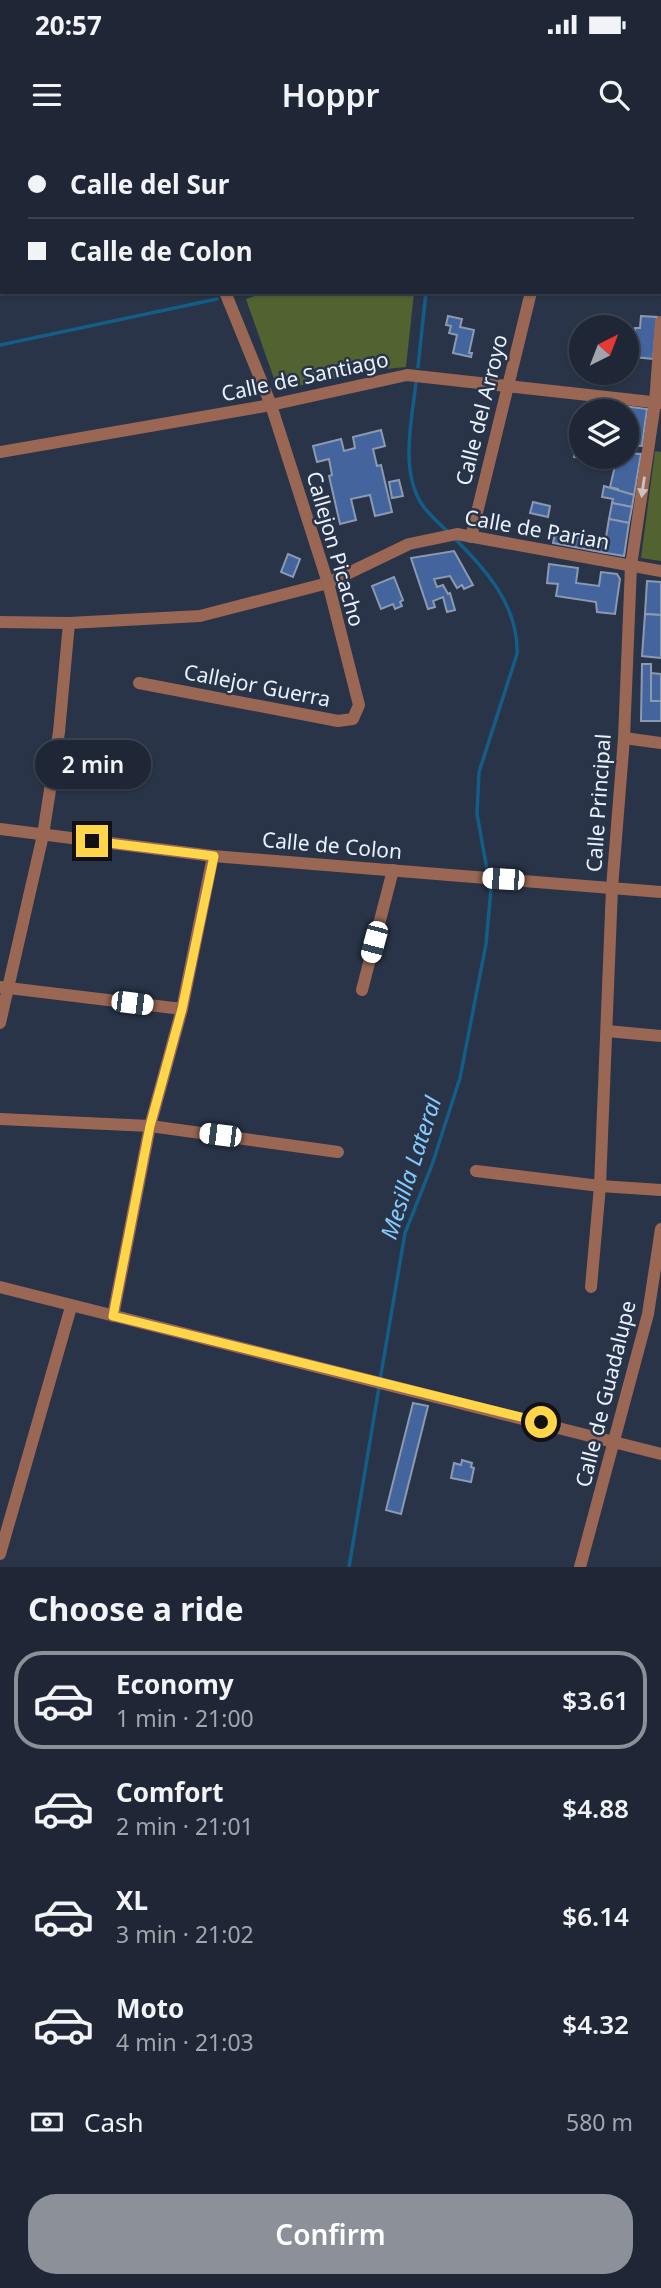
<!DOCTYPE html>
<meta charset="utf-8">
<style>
:root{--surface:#1f2736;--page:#2c3342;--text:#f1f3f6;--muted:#a1a5ad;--line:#3c4451;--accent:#8c9099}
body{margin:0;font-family:"Noto Sans",sans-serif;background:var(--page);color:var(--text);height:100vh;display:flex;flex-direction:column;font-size:26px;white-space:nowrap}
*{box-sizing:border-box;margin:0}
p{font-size:23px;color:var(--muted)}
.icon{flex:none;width:38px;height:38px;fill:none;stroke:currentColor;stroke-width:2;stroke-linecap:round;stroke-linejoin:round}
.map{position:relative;height:1427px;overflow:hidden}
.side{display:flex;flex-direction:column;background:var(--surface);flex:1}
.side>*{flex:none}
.hud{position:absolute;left:0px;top:0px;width:662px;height:154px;box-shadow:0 2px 5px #0004,0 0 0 2px var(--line);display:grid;align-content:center;height:154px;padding:0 28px;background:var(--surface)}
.needle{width:46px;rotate:42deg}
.fabs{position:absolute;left:569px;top:175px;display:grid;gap:14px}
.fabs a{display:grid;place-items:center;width:70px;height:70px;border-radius:50%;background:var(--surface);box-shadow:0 2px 5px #0004,0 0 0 2px var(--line);font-size:35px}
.end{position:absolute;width:32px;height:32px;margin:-16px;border:9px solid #ffd54a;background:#111;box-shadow:0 0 0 4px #111}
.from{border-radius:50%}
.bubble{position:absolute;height:49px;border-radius:24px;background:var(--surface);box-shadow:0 2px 5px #0004,0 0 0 2px var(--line);font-size:23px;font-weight:600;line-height:49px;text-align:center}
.car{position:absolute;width:21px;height:42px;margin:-21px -10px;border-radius:9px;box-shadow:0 0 5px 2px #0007;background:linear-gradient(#fff 24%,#345 0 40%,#fff 0 76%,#345 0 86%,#fff 0)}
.hud b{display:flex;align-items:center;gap:24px;height:66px;font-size:26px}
.hud b+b{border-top:2px solid var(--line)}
.hud i{width:18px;height:18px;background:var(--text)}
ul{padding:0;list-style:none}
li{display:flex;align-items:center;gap:21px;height:98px;margin:0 14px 10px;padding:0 14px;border:4px solid transparent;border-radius:28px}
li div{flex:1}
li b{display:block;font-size:26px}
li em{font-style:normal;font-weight:600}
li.active{border-color:var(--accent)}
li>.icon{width:63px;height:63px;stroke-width:1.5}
h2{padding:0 28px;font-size:32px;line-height:84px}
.pay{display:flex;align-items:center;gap:18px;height:77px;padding:0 28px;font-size:26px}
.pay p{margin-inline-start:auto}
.action{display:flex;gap:14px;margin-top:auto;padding:14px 28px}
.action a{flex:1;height:80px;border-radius:28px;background:var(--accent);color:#fff;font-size:28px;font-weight:600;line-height:80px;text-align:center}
.status{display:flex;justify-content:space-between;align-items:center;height:49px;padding:0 35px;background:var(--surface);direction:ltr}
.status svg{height:19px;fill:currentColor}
header{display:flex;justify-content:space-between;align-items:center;height:91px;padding:0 28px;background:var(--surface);font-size:32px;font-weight:600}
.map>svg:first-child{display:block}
.green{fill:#526331}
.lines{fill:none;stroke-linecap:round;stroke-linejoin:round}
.stream{stroke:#135d88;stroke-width:3.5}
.building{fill:#43649c;stroke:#8b9ab1;stroke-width:2}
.minor{stroke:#996754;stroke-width:12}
.oneway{fill:#cdc1c2}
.route{stroke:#ffd54a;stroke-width:9}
.labels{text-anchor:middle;stroke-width:5;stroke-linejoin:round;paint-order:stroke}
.street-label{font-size:21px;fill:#e9f1fd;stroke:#293448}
.water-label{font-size:23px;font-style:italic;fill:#84ccff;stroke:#293448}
</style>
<div class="status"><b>20:57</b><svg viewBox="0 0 49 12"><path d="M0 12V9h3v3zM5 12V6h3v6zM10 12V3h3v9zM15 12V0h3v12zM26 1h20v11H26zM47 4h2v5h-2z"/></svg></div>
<header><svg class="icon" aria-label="menu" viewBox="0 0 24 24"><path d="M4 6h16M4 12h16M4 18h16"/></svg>Hoppr<svg class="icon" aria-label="search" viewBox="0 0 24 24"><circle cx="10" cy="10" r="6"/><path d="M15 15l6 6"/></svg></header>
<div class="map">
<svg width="661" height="1427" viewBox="0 0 661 1427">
<rect width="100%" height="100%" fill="#293448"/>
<g class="green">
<polygon points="266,152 414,152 406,227 377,230 278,250 246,159"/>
<polygon points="655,311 661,312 661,421 641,418"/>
</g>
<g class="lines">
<g class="stream">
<polyline points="444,2 444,0"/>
<polyline points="236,153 240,152"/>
<polyline points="0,205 217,159"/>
<polyline points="418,227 426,152"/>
<path d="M416,242c-4,38 -16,87 5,121 6,10 18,20 27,29"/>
<path d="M453,397c33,32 66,70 64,117l-38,118 -2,42 11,61"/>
<polyline points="380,1240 405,1093 432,1025 460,938 486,804 491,749"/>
<polyline points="349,1427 379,1247"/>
</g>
</g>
<g class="building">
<polygon points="448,176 462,179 460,187 474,190 469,213 472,213 471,217 453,213 457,195 449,193 451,186 446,185"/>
<polygon points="641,176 657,177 653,219 634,217 635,209 630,208 630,202 634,203 635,188 640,188"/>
<polygon points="607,264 647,269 642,306 626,305 626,271 606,271"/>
<polygon points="381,290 385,306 373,309 377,326 381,325 392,372 375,376 370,355 351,359 356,380 340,384 329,336 332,335 329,319 317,322 313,306 341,299 344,311 355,308 353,297"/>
<polygon points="575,306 581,307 581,317 626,317 626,313 641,314 634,355 618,352 618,349 610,347 615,326 599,325 591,323 591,320 574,317"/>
<polygon points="399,340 403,356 392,358 389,342"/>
<polygon points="604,346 634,355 632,367 612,363 613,359 602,357"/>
<polygon points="533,362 550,366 548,377 530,373"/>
<polygon points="612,363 632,367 629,383 609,379"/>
<polygon points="609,379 629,383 624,416 606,413 608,403 605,403"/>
<polygon points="555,393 608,403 606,413 553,403"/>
<polygon points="454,411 473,445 464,449 462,445 457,448 450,436 434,439 437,447 443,445 448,454 450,453 455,470 447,472 443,457 433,461 435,467 428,469 411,418"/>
<polygon points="288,414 300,419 293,437 281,432"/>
<polygon points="549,424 578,428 576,443 599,446 601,432 617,434 620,439 615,474 597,472 596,462 556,456 558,444 547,443"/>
<polygon points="394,437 403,460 400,462 402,466 395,469 393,464 381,469 372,446"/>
<polygon points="647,441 661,442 661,475 645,474"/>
<polygon points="645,474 661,475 661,518 642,516"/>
<polygon points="642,524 651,524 651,561 661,561 661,581 641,581"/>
<polygon points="651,533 661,534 661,561 651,561"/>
<polygon points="413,1263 428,1266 401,1374 386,1370"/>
<polygon points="462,1320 472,1323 471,1327 474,1328 471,1342 451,1338 454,1323 461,1325"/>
</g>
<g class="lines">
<g class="minor">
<polyline points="350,0 351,2"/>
<polyline points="151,2 156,0"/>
<polyline points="568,2 568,0"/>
<polyline points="0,53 2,52"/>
<polyline points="660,85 661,85"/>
<polyline points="0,312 271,265 407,235 661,263"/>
<polyline points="471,397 531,152"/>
<polyline points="0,482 69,483 200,476 328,443 409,404 457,394 661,431"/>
<polyline points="139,543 338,581 353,579 359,565 328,443 271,265 225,152"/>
<polyline points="624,598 661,603"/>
<polyline points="0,689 213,716 661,752"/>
<polyline points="0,847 182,869"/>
<polyline points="362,850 393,730"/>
<polyline points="0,883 43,695 59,592 69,483"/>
<polyline points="607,891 661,896"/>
<polyline points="0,979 150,986 338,1012"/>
<polyline points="476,1031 600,1046 661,1050"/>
<polyline points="0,1147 661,1314"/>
<polyline points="591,1147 600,1046 612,748 624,598 631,426 655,263 661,182"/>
<polyline points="113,1176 150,986 182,869 213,716"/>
<polyline points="0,1414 71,1167"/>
<polyline points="580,1427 648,1174 661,1089"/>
</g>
</g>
<defs><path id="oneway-solid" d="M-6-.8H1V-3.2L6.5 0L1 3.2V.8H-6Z" transform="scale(1.75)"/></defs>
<use class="oneway" href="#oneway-solid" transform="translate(643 347) rotate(98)"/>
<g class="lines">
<polyline class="route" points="92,701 214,716 182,869 150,986 113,1176 541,1282"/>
</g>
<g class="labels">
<g class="street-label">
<text transform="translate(305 237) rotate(-12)" y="7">Calle de Santiago</text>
<text transform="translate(482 270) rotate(-76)" y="7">Calle del Arroyo</text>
<text transform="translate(537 390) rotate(10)" y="7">Calle de Parian</text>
<text transform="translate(335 409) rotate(74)" y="7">Callejon Picacho</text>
<text transform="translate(257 546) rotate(11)" y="7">Callejor Guerra</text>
<text transform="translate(599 663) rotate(-86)" y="7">Calle Principal</text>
<text transform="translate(332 706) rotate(5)" y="7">Calle de Colon</text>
<text transform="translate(606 1254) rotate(-76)" y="7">Calle de Guadalupe</text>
</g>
<g class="water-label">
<text transform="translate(411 1028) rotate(-72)" y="8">Mesilla Lateral</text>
</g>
</g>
</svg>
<div class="fabs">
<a><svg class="needle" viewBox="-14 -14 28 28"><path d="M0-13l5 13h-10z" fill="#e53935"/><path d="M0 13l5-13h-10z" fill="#a1a5ad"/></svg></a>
<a><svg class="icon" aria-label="layers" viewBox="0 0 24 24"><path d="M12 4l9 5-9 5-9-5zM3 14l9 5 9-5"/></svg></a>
</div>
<i class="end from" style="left:541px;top:1282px"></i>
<i class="end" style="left:92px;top:701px"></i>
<div class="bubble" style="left:35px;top:600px;width:116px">2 min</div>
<i class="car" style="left:503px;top:739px;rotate:274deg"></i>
<i class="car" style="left:374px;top:802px;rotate:195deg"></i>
<i class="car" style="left:132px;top:863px;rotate:97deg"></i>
<i class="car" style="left:220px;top:995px;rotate:277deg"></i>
<div class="hud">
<b><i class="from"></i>Calle del Sur</b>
<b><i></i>Calle de Colon</b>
</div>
</div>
<section class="side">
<h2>Choose a ride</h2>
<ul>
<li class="active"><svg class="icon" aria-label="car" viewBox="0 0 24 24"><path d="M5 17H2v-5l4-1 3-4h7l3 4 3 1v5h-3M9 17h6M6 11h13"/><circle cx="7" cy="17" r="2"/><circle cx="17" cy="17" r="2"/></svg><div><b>Economy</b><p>1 min · 21:00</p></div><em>$3.61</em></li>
<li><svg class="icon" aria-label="car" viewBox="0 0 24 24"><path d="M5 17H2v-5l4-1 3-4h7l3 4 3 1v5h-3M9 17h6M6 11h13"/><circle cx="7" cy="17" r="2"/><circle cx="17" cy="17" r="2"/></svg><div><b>Comfort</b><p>2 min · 21:01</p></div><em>$4.88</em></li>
<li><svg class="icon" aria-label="car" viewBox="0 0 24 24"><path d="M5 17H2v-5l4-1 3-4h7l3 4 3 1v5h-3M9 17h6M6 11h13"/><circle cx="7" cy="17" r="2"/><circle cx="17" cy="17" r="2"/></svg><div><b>XL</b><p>3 min · 21:02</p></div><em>$6.14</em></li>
<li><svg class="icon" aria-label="car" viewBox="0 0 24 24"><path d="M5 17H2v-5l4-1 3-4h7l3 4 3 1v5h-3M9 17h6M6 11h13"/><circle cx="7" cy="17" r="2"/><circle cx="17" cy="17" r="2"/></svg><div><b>Moto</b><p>4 min · 21:03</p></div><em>$4.32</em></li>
</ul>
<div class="pay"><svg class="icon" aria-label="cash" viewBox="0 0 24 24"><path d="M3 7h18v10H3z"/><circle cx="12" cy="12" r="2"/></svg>Cash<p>580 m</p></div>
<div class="action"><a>Confirm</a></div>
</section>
